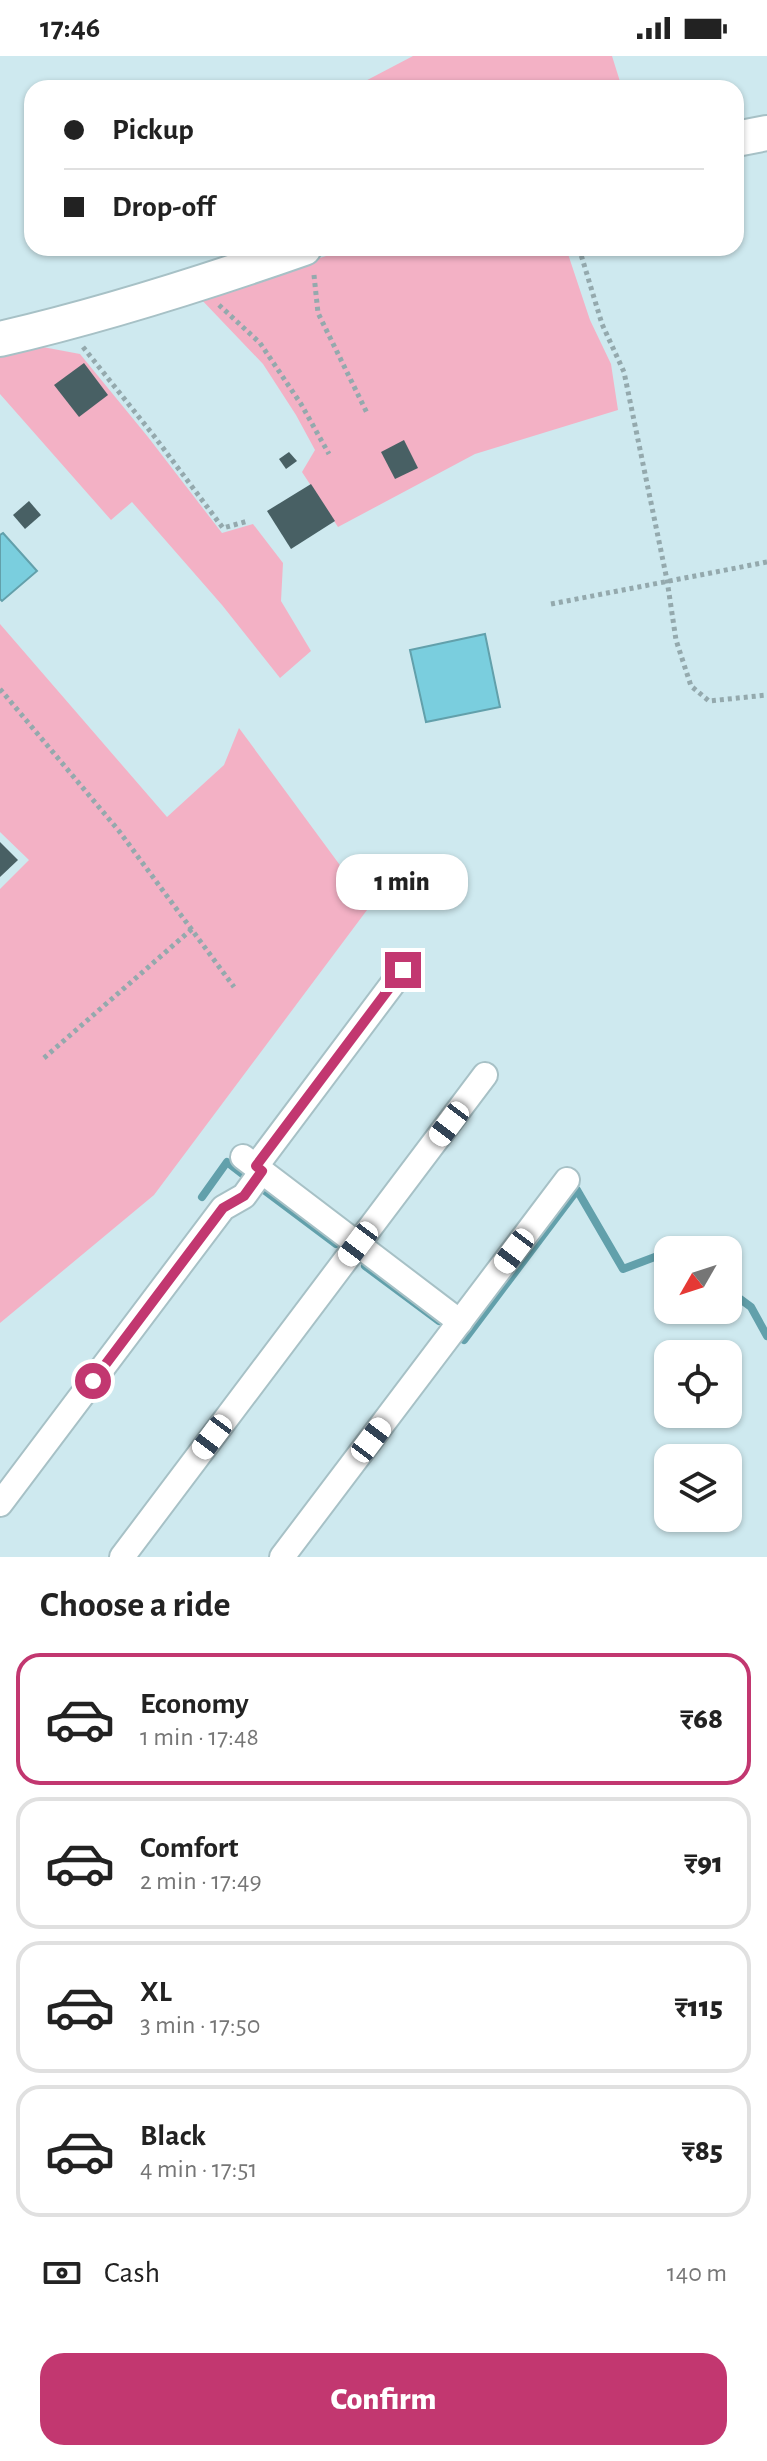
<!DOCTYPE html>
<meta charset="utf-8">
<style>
:root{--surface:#fff;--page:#f6f6f6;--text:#222;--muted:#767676;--line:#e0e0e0;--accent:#c23770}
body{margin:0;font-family:"Alegreya Sans",sans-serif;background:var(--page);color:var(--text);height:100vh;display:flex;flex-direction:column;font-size:30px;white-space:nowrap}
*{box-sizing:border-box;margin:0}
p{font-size:26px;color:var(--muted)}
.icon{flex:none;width:44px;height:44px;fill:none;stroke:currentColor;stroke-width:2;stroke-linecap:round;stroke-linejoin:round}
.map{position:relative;height:1501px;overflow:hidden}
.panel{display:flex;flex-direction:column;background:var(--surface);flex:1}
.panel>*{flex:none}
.banner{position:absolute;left:24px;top:24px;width:720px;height:176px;border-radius:24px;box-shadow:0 2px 6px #0004;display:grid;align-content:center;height:176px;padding:0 40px;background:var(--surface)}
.needle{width:52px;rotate:231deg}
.tools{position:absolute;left:654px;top:1180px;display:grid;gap:16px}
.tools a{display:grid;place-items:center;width:88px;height:88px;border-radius:16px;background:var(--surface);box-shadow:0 2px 6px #0004;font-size:40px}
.end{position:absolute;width:36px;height:36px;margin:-18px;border:10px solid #c23770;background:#fff;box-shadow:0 0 0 4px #fff}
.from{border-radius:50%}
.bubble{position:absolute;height:56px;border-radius:24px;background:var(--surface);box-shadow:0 2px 6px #0004;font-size:26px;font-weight:800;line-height:56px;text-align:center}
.car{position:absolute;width:24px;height:48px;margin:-24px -12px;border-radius:10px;box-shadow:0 0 6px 2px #0007;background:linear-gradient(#fff 24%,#345 0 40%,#fff 0 76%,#345 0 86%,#fff 0)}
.banner b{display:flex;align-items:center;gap:28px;height:76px;font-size:30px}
.banner b+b{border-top:2px solid var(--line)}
.banner i{width:20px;height:20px;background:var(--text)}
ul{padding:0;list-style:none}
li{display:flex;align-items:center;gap:24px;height:132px;margin:0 16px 12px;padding:0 24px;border:4px solid var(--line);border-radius:24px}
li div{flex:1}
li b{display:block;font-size:30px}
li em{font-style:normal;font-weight:800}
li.selected{border-color:var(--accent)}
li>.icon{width:72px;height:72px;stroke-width:1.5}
h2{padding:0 40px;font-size:36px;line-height:96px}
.pay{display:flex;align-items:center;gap:20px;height:88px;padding:0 40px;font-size:30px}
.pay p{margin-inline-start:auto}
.primary-button{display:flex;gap:16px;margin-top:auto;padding:16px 40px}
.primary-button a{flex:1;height:92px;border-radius:24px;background:var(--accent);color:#fff;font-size:32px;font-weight:800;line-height:92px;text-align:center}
.status{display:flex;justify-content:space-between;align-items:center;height:56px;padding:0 40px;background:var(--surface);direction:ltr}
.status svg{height:22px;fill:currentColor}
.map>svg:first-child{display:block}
.green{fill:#f3b1c5}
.water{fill:#7acede;stroke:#62a0ab;stroke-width:2}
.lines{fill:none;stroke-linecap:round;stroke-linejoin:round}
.stream{stroke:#62a0ab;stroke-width:8}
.building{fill:#486064}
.street-casing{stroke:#a7c1c6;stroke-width:28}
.secondary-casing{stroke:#a7c1c6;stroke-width:38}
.path{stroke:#94a9ad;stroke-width:5;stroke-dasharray:4 4;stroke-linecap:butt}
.street{stroke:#fff;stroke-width:24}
.secondary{stroke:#fff;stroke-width:34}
.route{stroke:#c23770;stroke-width:10}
</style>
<div class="status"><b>17:46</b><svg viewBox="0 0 49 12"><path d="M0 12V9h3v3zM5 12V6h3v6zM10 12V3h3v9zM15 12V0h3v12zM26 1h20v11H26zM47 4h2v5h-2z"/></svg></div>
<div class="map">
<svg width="767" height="1501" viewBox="0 0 767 1501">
<rect width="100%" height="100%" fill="#cee9ef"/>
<g class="green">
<polygon points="413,0 612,0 622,32 352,32"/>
<polygon points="351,192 566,192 590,264 611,308 618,354 475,398 338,471 302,416 315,394 296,359 263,308 199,241"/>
<polygon points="32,289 80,298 148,381 222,477 253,468 283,507 281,545 311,595 280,622 222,549 132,446 111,464 0,338 0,298"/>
<polygon points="0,568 167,761 224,709 239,672 370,850 154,1139 0,1267 0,833 29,804 0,776"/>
</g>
<g class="water">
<polygon points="3,477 37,515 2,545 0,543 0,479"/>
<polygon points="485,578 500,651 426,666 410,594"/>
</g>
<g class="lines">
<g class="stream">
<polyline points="264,1134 336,1188"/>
<polyline points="202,1141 227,1106 249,1123"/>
<polyline points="673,1194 677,1194"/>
<polyline points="365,1210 439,1265"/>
<polyline points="728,1234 751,1251 767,1280"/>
<polyline points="464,1284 577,1134 623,1213 668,1196"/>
</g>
</g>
<g class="building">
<polygon points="84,307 108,339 79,361 54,329"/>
<polygon points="404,384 418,412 395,423 381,396"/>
<polygon points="289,396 297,405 286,413 279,403"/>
<polygon points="311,428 335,465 291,493 267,455"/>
<polygon points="29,445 41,459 25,473 13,459"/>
<polygon points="0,786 18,804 0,821"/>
</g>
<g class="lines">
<defs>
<g id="street">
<polyline points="243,1101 460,1266"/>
<polyline points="256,1110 403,914"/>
<polyline points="0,1448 223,1152 244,1140 262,1115"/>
<polyline points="122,1501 485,1019"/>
<polyline points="282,1501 567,1124"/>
</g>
<g id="secondary">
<polyline points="736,83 767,77"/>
<path d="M0,283c104,-24 204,-56 304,-91"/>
</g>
</defs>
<use href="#street" class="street-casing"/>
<use href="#secondary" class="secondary-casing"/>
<g class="path">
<polyline points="579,192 602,268 624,316 667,524 676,584 691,630 709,645 767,639"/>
<polyline points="314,219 318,257 368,359"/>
<polyline points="219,249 260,287 301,348 329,398"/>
<polyline points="83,291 154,380 223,472 248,465"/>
<polyline points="551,548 767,506"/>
<polyline points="0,633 119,775 234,931"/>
<polyline points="44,1002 192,873"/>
</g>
<use href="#street" class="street"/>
<use href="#secondary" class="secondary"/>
</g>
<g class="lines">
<polyline class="route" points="93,1325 223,1152 244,1140 262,1115 256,1110 403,914"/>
</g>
</svg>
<div class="tools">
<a><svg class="needle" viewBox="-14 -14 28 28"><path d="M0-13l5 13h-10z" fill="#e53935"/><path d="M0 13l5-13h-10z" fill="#767676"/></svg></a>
<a><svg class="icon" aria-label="locate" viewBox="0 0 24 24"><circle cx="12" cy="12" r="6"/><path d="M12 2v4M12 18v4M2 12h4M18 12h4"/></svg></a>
<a><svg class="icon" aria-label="layers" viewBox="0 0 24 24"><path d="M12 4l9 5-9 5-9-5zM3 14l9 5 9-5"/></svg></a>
</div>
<i class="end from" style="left:93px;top:1325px"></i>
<i class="end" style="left:403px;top:914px"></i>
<div class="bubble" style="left:336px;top:798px;width:132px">1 min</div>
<i class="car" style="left:449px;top:1068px;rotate:217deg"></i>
<i class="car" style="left:358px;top:1188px;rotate:217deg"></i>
<i class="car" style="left:514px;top:1195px;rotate:217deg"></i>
<i class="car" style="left:212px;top:1381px;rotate:217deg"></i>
<i class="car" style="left:371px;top:1384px;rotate:37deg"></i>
<div class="banner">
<b><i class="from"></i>Pickup</b>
<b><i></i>Drop-off</b>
</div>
</div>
<section class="panel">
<h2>Choose a ride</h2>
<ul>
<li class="selected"><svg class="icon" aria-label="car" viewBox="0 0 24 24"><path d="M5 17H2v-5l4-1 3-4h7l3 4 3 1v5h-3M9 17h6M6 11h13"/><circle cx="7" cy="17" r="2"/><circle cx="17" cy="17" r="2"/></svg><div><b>Economy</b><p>1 min · 17:48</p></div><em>₹68</em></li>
<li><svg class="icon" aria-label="car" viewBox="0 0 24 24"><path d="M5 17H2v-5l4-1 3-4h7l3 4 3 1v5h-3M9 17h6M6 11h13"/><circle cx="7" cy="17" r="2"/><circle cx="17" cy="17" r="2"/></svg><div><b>Comfort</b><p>2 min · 17:49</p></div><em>₹91</em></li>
<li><svg class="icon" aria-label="car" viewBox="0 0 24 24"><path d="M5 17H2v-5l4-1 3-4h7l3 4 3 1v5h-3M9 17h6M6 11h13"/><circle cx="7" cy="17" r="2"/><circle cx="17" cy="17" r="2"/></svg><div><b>XL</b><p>3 min · 17:50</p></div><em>₹115</em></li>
<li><svg class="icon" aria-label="car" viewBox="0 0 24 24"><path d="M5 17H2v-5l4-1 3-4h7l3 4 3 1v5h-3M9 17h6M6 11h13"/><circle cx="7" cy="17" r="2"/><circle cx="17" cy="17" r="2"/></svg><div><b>Black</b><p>4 min · 17:51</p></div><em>₹85</em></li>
</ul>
<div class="pay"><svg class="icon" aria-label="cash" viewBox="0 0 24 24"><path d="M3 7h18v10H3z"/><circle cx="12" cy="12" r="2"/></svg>Cash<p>140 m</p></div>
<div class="primary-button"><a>Confirm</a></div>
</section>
